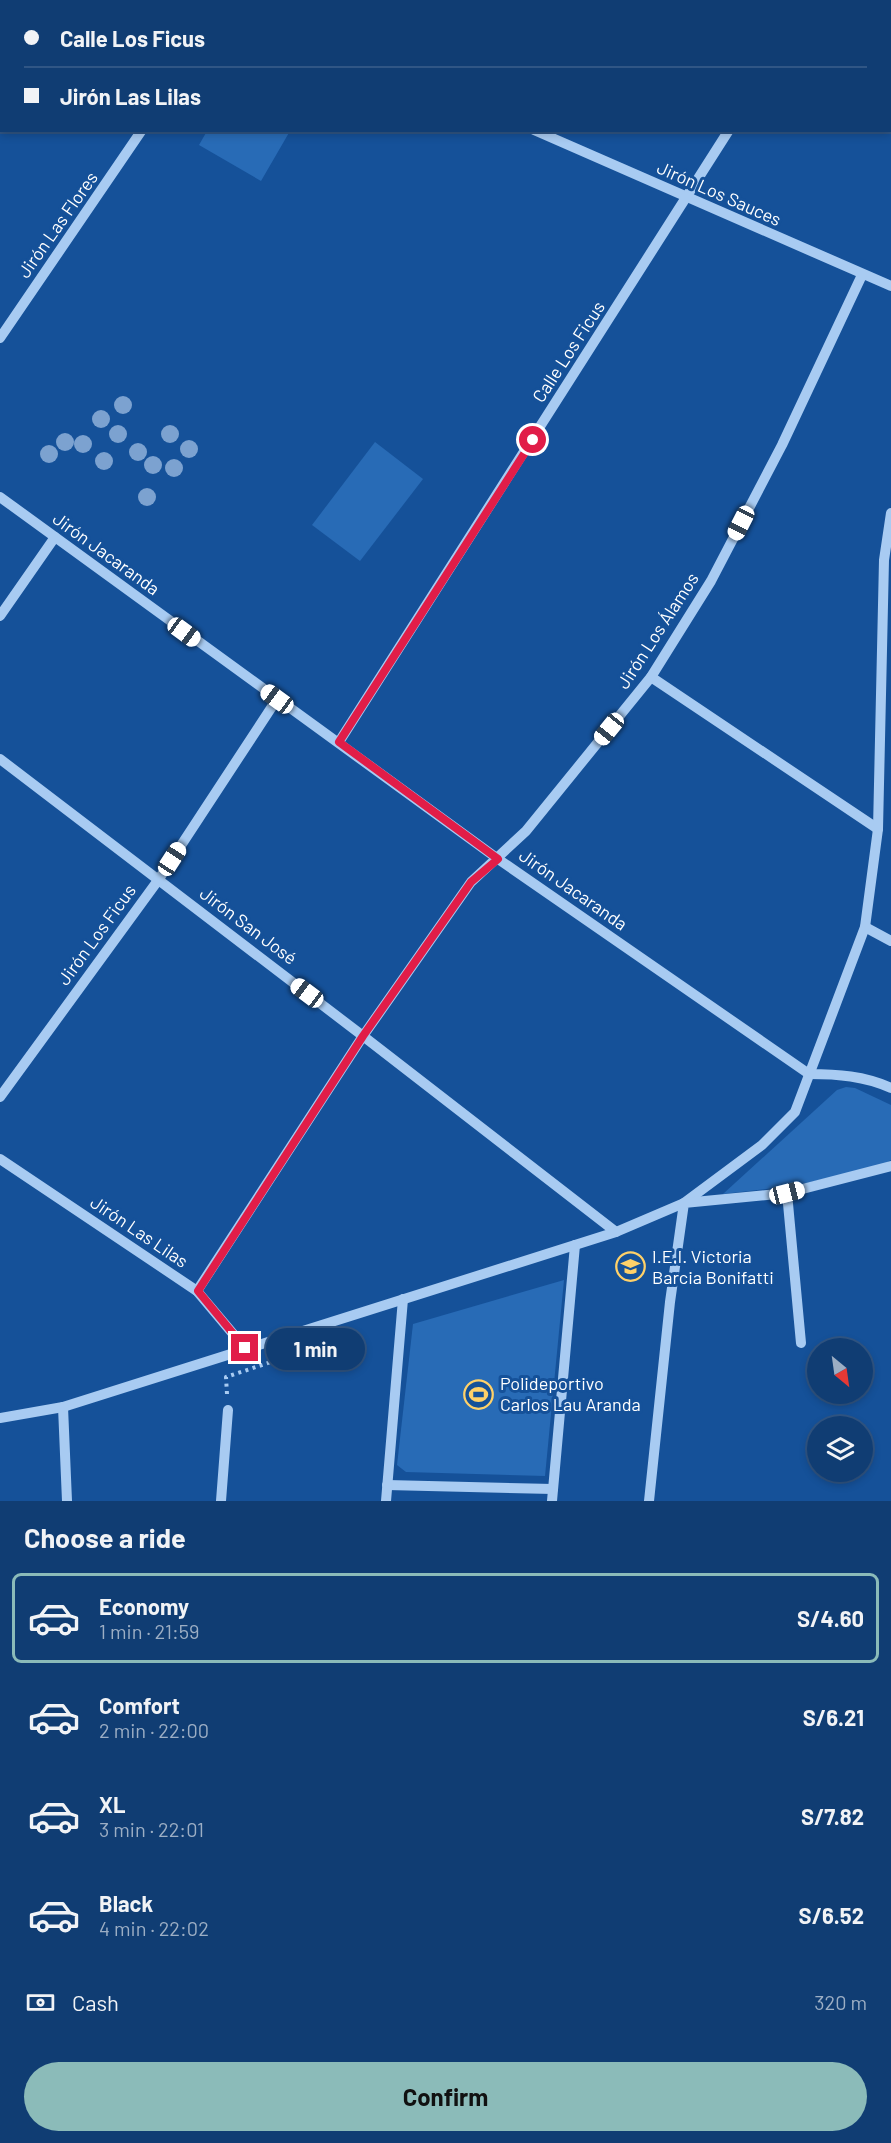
<!DOCTYPE html>
<meta charset="utf-8">
<style>
:root{--surface:#103d73;--page:#194478;--text:#f1f3f6;--muted:#9caec4;--line:#305685;--accent:#8bbbb9}
body{margin:0;font-family:Barlow,sans-serif;background:var(--page);color:var(--text);height:100vh;display:flex;flex-direction:column;font-size:22px;white-space:nowrap}
*{box-sizing:border-box;margin:0}
p{font-size:20px;color:var(--muted)}
.icon{flex:none;width:33px;height:33px;fill:none;stroke:currentColor;stroke-width:2;stroke-linecap:round;stroke-linejoin:round}
.map{position:relative;height:1501px;overflow:hidden}
.drawer{display:flex;flex-direction:column;background:var(--surface);flex:1}
.drawer>*{flex:none}
.top-card{position:absolute;left:0px;top:0px;width:891px;height:132px;box-shadow:0 3px 9px #0003,0 0 0 2px var(--line);display:grid;align-content:center;height:132px;padding:0 24px;background:var(--surface)}
.needle{width:39px;rotate:151deg}
.controls{position:absolute;left:807px;top:1338px;display:grid;gap:12px}
.controls a{display:grid;place-items:center;width:66px;height:66px;border-radius:50%;background:var(--surface);box-shadow:0 3px 9px #0003,0 0 0 2px var(--line);font-size:30px}
.end{position:absolute;width:27px;height:27px;margin:-14px;border:8px solid #e11d48;background:#fff;box-shadow:0 0 0 3px #fff}
.from{border-radius:50%}
.bubble{position:absolute;height:42px;border-radius:21px;background:var(--surface);box-shadow:0 3px 9px #0003,0 0 0 2px var(--line);font-size:20px;font-weight:700;line-height:42px;text-align:center}
.car{position:absolute;width:18px;height:36px;margin:-18px -9px;border-radius:8px;box-shadow:0 0 4px 2px #0007;background:linear-gradient(#fff 24%,#345 0 40%,#fff 0 76%,#345 0 86%,#fff 0)}
.top-card b{display:flex;align-items:center;gap:21px;height:57px;font-size:22px}
.top-card b+b{border-top:2px solid var(--line)}
.top-card i{width:15px;height:15px;background:var(--text)}
ul{padding:0;list-style:none}
li{display:flex;align-items:center;gap:18px;height:90px;margin:0 12px 9px;padding:0 12px;border:3px solid transparent;border-radius:9px}
li div{flex:1}
li b{display:block;font-size:22px}
li em{font-style:normal;font-weight:700}
li.selected{border-color:var(--accent)}
li>.icon{width:54px;height:54px;stroke-width:1.5}
h2{padding:0 24px;font-size:27px;line-height:72px}
.pay{display:flex;align-items:center;gap:15px;height:66px;padding:0 24px;font-size:22px}
.pay p{margin-inline-start:auto}
.button{display:flex;gap:12px;margin-top:auto;padding:12px 24px}
.button a{flex:1;height:69px;border-radius:36px;background:var(--accent);color:#111;font-size:24px;font-weight:700;line-height:69px;text-align:center}
.map>svg:first-child{display:block}
.green{fill:#286bb6}
.lines{fill:none;stroke-linecap:round;stroke-linejoin:round}
.path{stroke:#a8cbf2;stroke-width:4;stroke-dasharray:3 4.5;stroke-linecap:butt}
.minor{stroke:#a8cbf2;stroke-width:10}
.tree{fill:#7ca2d0}
.route{stroke:#e11d48;stroke-width:8}
.labels{text-anchor:middle;stroke-width:6;stroke-linejoin:round;paint-order:stroke}
.street-label{font-size:18px;fill:#fff;stroke:#155199}
.poi-label{font-size:18px;fill:#fff;stroke:#155199;text-anchor:start}
</style>
<div class="map">
<svg width="891" height="1501" viewBox="0 0 891 1501">
<rect width="100%" height="100%" fill="#155199"/>
<g class="green">
<polygon points="207,131 207,130 290,131 261,181 199,145"/>
<polygon points="375,442 423,479 360,561 312,525"/>
<polygon points="846,1087 855,1088 891,1105 891,1160 881,1166 793,1186 723,1194 837,1090"/>
<polygon points="564,1280 545,1476 406,1472 397,1465 413,1324"/>
</g>
<g class="lines">
<polyline class="path" points="227,1394 226,1377 277,1360"/>
<g class="minor">
<polyline points="246,0 249,2"/>
<polyline points="223,2 224,0"/>
<polyline points="458,2 459,0"/>
<polyline points="809,2 810,0"/>
<polyline points="534,130 891,286"/>
<polyline points="0,338 142,130"/>
<path d="M0,497l498,362 311,215c28,0 56,2 82,14"/>
<polyline points="0,616 55,537"/>
<polyline points="651,677 878,829"/>
<polyline points="339,742 729,130"/>
<polyline points="0,759 363,1036 616,1232"/>
<polyline points="865,927 891,941"/>
<polyline points="0,1097 159,879 277,699"/>
<polyline points="0,1159 197,1291 245,1348"/>
<polyline points="787,1193 801,1343"/>
<polyline points="197,1291 363,1036 471,882 526,831 651,677 711,581 782,445 862,275"/>
<polyline points="63,1407 67,1501"/>
<polyline points="0,1418 63,1407 616,1232 684,1203 762,1145 795,1112 865,927 878,829 884,560 891,513"/>
<polyline points="387,1485 553,1489"/>
<polyline points="221,1501 228,1410"/>
<polyline points="386,1501 403,1299"/>
<polyline points="552,1501 575,1245"/>
<polyline points="649,1501 670,1302 684,1203 787,1193 891,1166"/>
</g>
</g>
<g class="tree">
<circle cx="123" cy="405" r="9"/>
<circle cx="101" cy="419" r="9"/>
<circle cx="118" cy="434" r="9"/>
<circle cx="170" cy="434" r="9"/>
<circle cx="65" cy="442" r="9"/>
<circle cx="83" cy="444" r="9"/>
<circle cx="189" cy="449" r="9"/>
<circle cx="138" cy="452" r="9"/>
<circle cx="49" cy="454" r="9"/>
<circle cx="104" cy="461" r="9"/>
<circle cx="153" cy="465" r="9"/>
<circle cx="174" cy="468" r="9"/>
<circle cx="147" cy="497" r="9"/>
</g>
<g class="lines">
<polyline class="route" points="245,1348 198,1291 363,1036 471,882 498,859 339,742 533,440"/>
</g>
<defs>
<symbol id="school-ring" viewBox="-11 -11 22 22"><circle r="9.5" fill="#155199" stroke="#ffd169" stroke-width="1.5"/><path d="M0-5L7-2L0 1L-7-2ZM-4 1L0 2.5L4 1V4Q0 6-4 4Z" fill="#ffd169"/></symbol>
<symbol id="stadium-ring" viewBox="-11 -11 22 22"><circle r="9.5" fill="#155199" stroke="#ffd169" stroke-width="1.5"/><path d="M0-5a6.5 5 0 1 0 0 10a6.5 5 0 1 0 0-10ZM-3.5-1.8h7v3.6h-7Z" fill="#ffd169"/></symbol>
</defs>
<g fill-rule="evenodd">
<use href="#school-ring" x="614" y="1250" width="33" height="33"/>
<use href="#stadium-ring" x="462" y="1378" width="33" height="33"/>
</g>
<g class="labels">
<g class="street-label">
<text transform="translate(719 194) rotate(24)" y="6">Jirón Los Sauces</text>
<text transform="translate(58 225) rotate(-55)" y="6">Jirón Las Flores</text>
<text transform="translate(569 352) rotate(-57)" y="6">Calle Los Ficus</text>
<text transform="translate(106 554) rotate(36)" y="6">Jirón Jacaranda</text>
<text transform="translate(658 631) rotate(-57)" y="6">Jirón Los Álamos</text>
<text transform="translate(573 890) rotate(35)" y="6">Jirón Jacaranda</text>
<text transform="translate(248 926) rotate(37)" y="6">Jirón San José</text>
<text transform="translate(97 935) rotate(-54)" y="6">Jirón Los Ficus</text>
<text transform="translate(139 1232) rotate(34)" y="6">Jirón Las Lilas</text>
</g>
<g class="poi-label">
<text x="652" y="1263">I.E.I. Victoria<tspan x="652" dy="21">Barcia Bonifatti</tspan></text>
<text x="500" y="1390">Polideportivo<tspan x="500" dy="21">Carlos Lau Aranda</tspan></text>
</g>
</g>
</svg>
<div class="controls">
<a><svg class="needle" viewBox="-14 -14 28 28"><path d="M0-13l5 13h-10z" fill="#e53935"/><path d="M0 13l5-13h-10z" fill="#9caec4"/></svg></a>
<a><svg class="icon" aria-label="layers" viewBox="0 0 24 24"><path d="M12 4l9 5-9 5-9-5zM3 14l9 5 9-5"/></svg></a>
</div>
<i class="end from" style="left:533px;top:440px"></i>
<i class="end" style="left:245px;top:1348px"></i>
<div class="bubble" style="left:266px;top:1328px;width:99px">1 min</div>
<i class="car" style="left:741px;top:523px;rotate:207deg"></i>
<i class="car" style="left:184px;top:632px;rotate:126deg"></i>
<i class="car" style="left:277px;top:699px;rotate:306deg"></i>
<i class="car" style="left:609px;top:729px;rotate:219deg"></i>
<i class="car" style="left:172px;top:859px;rotate:33deg"></i>
<i class="car" style="left:307px;top:993px;rotate:307deg"></i>
<i class="car" style="left:787px;top:1193px;rotate:76deg"></i>
<div class="top-card">
<b><i class="from"></i>Calle Los Ficus</b>
<b><i></i>Jirón Las Lilas</b>
</div>
</div>
<section class="drawer">
<h2>Choose a ride</h2>
<ul>
<li class="selected"><svg class="icon" aria-label="car" viewBox="0 0 24 24"><path d="M5 17H2v-5l4-1 3-4h7l3 4 3 1v5h-3M9 17h6M6 11h13"/><circle cx="7" cy="17" r="2"/><circle cx="17" cy="17" r="2"/></svg><div><b>Economy</b><p>1 min · 21:59</p></div><em>S/4.60</em></li>
<li><svg class="icon" aria-label="car" viewBox="0 0 24 24"><path d="M5 17H2v-5l4-1 3-4h7l3 4 3 1v5h-3M9 17h6M6 11h13"/><circle cx="7" cy="17" r="2"/><circle cx="17" cy="17" r="2"/></svg><div><b>Comfort</b><p>2 min · 22:00</p></div><em>S/6.21</em></li>
<li><svg class="icon" aria-label="car" viewBox="0 0 24 24"><path d="M5 17H2v-5l4-1 3-4h7l3 4 3 1v5h-3M9 17h6M6 11h13"/><circle cx="7" cy="17" r="2"/><circle cx="17" cy="17" r="2"/></svg><div><b>XL</b><p>3 min · 22:01</p></div><em>S/7.82</em></li>
<li><svg class="icon" aria-label="car" viewBox="0 0 24 24"><path d="M5 17H2v-5l4-1 3-4h7l3 4 3 1v5h-3M9 17h6M6 11h13"/><circle cx="7" cy="17" r="2"/><circle cx="17" cy="17" r="2"/></svg><div><b>Black</b><p>4 min · 22:02</p></div><em>S/6.52</em></li>
</ul>
<div class="pay"><svg class="icon" aria-label="cash" viewBox="0 0 24 24"><path d="M3 7h18v10H3z"/><circle cx="12" cy="12" r="2"/></svg>Cash<p>320 m</p></div>
<div class="button"><a>Confirm</a></div>
</section>
